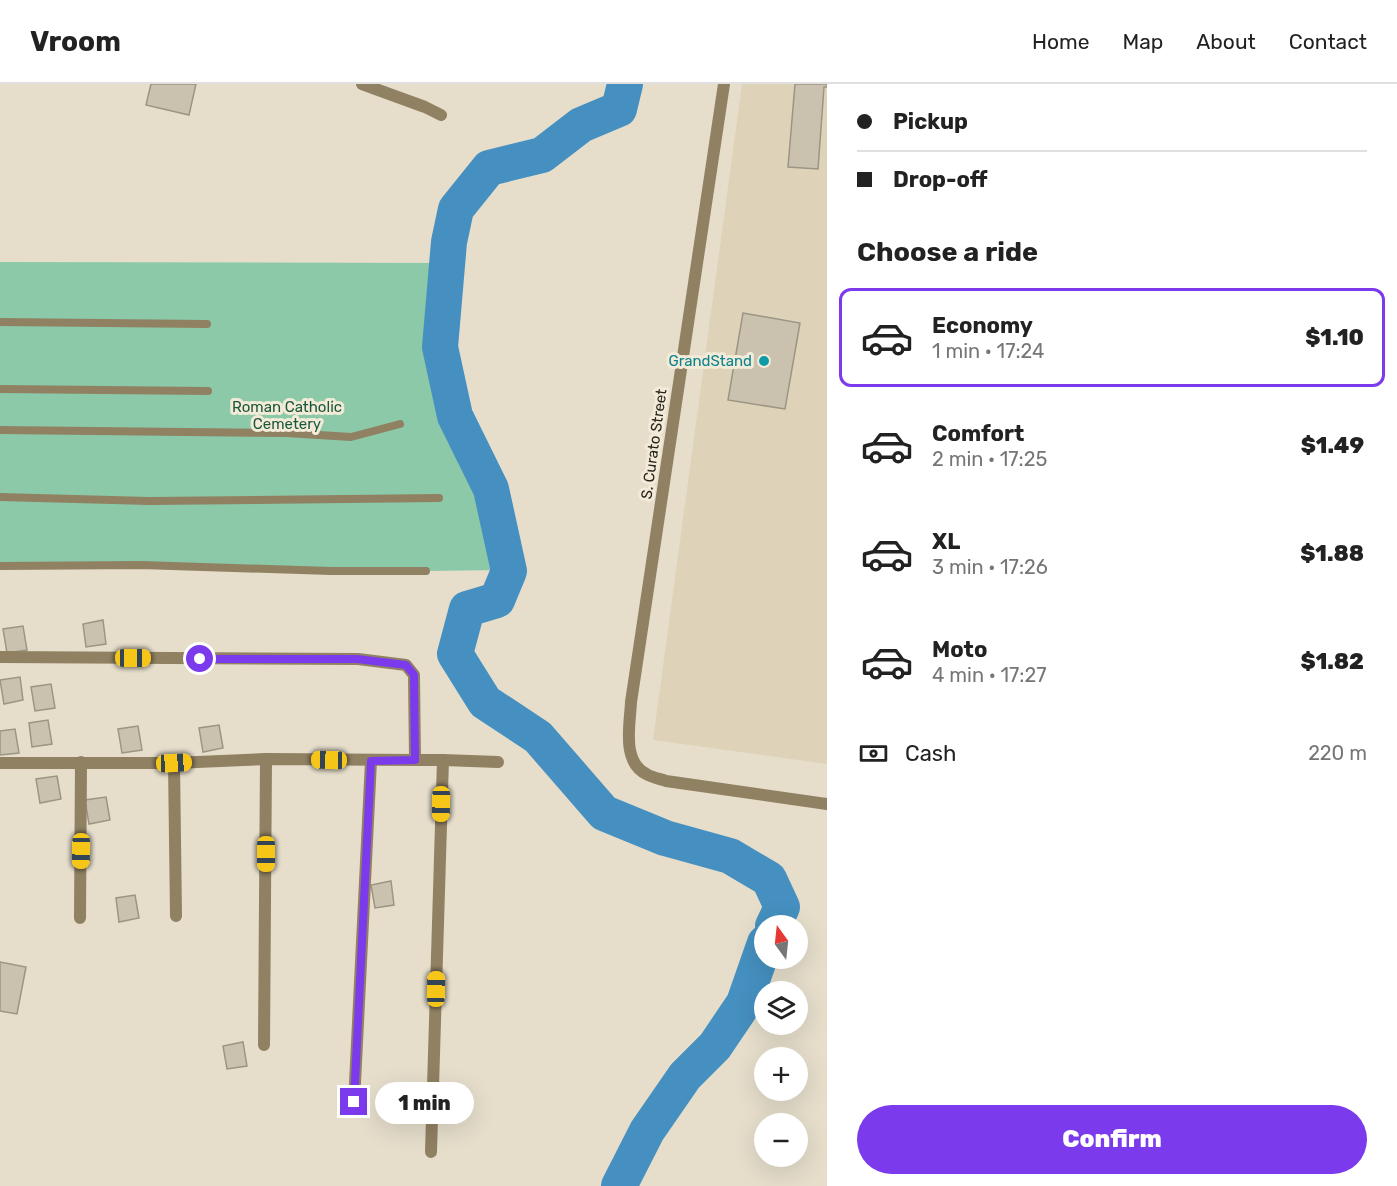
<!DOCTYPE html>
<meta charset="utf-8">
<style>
:root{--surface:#fff;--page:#f2f2f2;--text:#222;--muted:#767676;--line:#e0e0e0;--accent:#7c3aed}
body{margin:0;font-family:Rubik,sans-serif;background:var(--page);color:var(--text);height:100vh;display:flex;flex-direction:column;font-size:22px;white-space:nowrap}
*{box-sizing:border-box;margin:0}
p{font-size:20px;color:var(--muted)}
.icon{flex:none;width:33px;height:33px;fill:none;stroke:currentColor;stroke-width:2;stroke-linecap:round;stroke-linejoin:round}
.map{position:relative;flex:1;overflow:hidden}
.panel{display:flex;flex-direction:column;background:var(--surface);width:570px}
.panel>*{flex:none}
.top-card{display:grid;align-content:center;height:132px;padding:0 30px;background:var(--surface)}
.needle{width:39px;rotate:345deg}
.fabs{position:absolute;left:754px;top:831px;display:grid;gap:12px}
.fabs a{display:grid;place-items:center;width:54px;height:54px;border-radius:50%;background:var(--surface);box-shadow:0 6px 24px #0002;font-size:30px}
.end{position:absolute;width:27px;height:27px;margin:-14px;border:8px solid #7c3aed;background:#fff;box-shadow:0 0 0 3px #fff}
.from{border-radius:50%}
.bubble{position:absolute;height:42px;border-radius:21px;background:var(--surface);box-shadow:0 6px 24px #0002;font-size:20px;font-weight:800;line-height:42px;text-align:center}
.car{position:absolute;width:18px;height:36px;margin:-18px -9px;border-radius:8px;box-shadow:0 0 4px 2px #0007;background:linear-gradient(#f5c518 24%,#345 0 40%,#f5c518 0 76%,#345 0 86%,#f5c518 0)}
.top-card b{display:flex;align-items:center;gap:21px;height:57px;font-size:22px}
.top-card b+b{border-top:2px solid var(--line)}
.top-card i{width:15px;height:15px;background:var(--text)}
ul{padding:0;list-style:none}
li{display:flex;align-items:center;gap:18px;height:99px;margin:0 12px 9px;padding:0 18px;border:3px solid transparent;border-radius:12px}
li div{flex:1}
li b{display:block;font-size:22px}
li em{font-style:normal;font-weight:800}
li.current{border-color:var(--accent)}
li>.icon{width:54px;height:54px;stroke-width:1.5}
h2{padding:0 30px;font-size:27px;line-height:72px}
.pay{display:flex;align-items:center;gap:15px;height:66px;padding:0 30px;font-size:22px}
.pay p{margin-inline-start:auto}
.cta{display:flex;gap:12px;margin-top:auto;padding:12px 30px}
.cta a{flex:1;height:69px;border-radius:36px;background:var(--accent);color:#fff;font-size:24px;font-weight:800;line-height:69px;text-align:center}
header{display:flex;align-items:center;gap:36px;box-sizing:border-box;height:84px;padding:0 30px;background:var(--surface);border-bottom:2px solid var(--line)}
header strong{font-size:28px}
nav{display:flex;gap:33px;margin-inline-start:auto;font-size:21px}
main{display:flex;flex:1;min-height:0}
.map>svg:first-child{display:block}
.built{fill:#ded3b9}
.green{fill:#8bc9a8}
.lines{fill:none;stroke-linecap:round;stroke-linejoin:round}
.river{stroke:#4590c0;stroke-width:36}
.building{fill:#cac2af;stroke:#9c9583;stroke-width:1.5}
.lane{stroke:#908163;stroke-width:8}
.street{stroke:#908163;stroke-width:12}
.route{stroke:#7c3aed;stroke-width:8}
.culture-dot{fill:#0f9aa8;stroke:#f3ebd8;stroke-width:2}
.labels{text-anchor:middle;stroke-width:6;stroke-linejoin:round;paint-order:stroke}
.culture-label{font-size:15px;fill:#0d838f;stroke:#f3ebd8;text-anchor:end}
.park-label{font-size:15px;fill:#18583c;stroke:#f3ebd8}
.street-label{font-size:15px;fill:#28251e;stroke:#f3ebd8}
</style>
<header>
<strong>Vroom</strong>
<nav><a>Home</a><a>Map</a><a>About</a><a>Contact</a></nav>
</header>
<main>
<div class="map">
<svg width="827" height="1102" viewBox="0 0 827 1102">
<rect width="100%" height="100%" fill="#e6decb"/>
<polygon class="built" points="742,0 827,0 827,680 653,656"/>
<polygon class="green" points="0,178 445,179 429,265 447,338 489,410 502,486 426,487 0,483"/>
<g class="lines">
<g class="river">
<polyline points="625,0 619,25 581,41 542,71 489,84 456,125 449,158 440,263 455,332 491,405 509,487 497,516 467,525 455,570 485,618 538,653 604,729 665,754 730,772 769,795 782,823 773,842"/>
<polyline points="619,1102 647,1047 685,992 715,962 744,919 765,859"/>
</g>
</g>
<g class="building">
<polygon points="151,0 196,0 189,31 146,21"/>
<polygon points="795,0 827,0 827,3 824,3 818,85 788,83"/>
<polygon points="743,229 800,239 785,325 728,316"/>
<polygon points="103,536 106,560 86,563 83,540"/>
<polygon points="23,542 27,566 7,569 3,545"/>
<polygon points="20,593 23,616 4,620 0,596"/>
<polygon points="51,600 55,624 35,627 31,603"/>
<polygon points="48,636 52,660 32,663 29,639"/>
<polygon points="219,641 223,664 203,668 199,644"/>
<polygon points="138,642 142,666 122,669 118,645"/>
<polygon points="15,645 19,669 0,671 0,647"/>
<polygon points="57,692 61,715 40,719 36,695"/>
<polygon points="106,713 110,736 89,740 85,716"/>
<polygon points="391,797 394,821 375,824 371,801"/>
<polygon points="135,811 139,834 119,838 116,814"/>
<polygon points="0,878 26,883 17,930 0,927"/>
<polygon points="243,958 247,982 227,985 223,962"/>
</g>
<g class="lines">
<g class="lane">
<polyline points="0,238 207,240"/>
<polyline points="0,305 208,307"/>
<polyline points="0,346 286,349 351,353 400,340"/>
<polyline points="0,413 149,417 439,414"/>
<polyline points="0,482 141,481 331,487 426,487"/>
</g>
<g class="street">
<polyline points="362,0 425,23 441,31"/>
<path d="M724,0l-93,618c-1,23 -10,61 17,73 6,3 13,4 18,6l161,23"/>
<polyline points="0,573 358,575 406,581 414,591 415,676 266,675 174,679 0,679"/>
<polyline points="415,676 443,676 431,1068"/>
<polyline points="443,676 498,678"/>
<polyline points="174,679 176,832"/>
<polyline points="80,834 81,678"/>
<polyline points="264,961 266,675"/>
<polyline points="354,1019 371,677"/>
</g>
</g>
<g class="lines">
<polyline class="route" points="200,575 357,575 406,581 414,591 415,676 371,677 354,1018"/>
</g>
<circle class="culture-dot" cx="764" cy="277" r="6"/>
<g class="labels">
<g class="culture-label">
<text x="752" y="282">GrandStand</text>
</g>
<g class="park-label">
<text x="287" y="328">Roman Catholic<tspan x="287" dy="17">Cemetery</tspan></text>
</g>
<g class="street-label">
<text transform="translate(654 360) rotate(-82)" y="5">S. Curato Street</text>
</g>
</g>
</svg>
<div class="fabs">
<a><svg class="needle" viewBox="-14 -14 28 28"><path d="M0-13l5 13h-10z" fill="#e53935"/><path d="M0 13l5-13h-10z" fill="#767676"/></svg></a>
<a><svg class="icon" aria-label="layers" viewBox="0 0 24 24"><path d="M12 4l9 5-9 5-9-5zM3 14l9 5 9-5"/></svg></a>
<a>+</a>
<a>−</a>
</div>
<i class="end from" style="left:200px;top:575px"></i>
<i class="end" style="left:354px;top:1018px"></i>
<div class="bubble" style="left:375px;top:998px;width:99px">1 min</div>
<i class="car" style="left:133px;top:574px;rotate:90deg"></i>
<i class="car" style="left:329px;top:676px;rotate:271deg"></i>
<i class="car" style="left:174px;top:679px;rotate:87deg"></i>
<i class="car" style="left:441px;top:720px;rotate:181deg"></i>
<i class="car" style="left:81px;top:767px;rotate:181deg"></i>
<i class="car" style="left:266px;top:770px;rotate:180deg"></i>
<i class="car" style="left:436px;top:905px;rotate:1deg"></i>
</div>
<section class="panel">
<div class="top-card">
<b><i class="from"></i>Pickup</b>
<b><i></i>Drop-off</b>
</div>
<h2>Choose a ride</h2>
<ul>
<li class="current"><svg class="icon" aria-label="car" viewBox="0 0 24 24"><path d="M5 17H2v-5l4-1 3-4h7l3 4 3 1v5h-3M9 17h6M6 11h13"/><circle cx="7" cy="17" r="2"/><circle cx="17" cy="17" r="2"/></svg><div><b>Economy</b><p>1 min · 17:24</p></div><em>$1.10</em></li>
<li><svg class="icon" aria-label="car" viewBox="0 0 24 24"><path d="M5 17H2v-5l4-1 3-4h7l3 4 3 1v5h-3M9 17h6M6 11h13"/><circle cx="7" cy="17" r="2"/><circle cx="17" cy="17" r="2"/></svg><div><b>Comfort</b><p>2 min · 17:25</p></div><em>$1.49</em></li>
<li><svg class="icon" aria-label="car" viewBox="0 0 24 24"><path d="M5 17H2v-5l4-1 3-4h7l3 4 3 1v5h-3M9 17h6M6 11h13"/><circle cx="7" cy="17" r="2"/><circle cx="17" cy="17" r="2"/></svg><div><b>XL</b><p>3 min · 17:26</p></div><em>$1.88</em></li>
<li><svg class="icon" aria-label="car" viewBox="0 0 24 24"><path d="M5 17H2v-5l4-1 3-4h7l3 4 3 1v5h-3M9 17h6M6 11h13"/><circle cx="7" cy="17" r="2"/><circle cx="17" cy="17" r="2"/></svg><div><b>Moto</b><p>4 min · 17:27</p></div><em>$1.82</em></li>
</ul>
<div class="pay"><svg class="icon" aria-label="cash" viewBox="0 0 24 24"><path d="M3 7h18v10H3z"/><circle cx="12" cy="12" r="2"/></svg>Cash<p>220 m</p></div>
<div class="cta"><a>Confirm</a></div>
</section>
</main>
